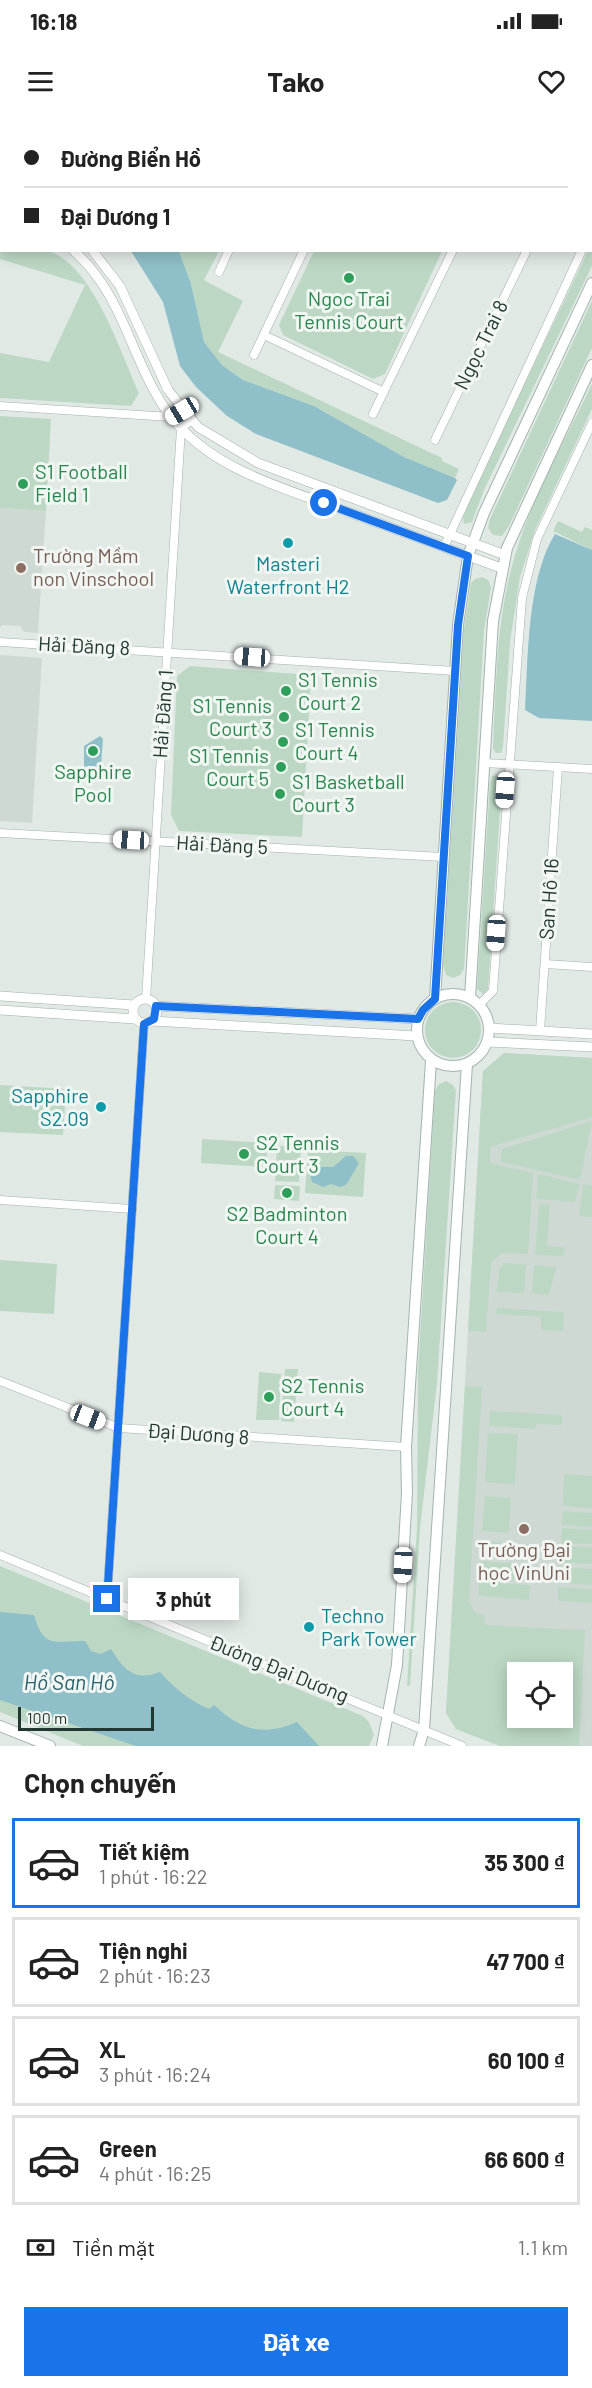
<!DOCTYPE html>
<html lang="vi">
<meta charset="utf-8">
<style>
:root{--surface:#fff;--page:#f2f2f2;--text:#222;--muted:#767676;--line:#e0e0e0;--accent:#1a73e8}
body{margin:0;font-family:Barlow,sans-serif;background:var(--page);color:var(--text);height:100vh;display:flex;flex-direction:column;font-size:22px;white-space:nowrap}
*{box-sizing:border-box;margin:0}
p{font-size:20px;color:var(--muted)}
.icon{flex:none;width:33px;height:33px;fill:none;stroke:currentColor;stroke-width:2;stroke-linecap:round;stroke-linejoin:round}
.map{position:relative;height:1626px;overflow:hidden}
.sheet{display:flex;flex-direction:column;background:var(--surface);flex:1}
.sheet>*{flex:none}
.banner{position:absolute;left:0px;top:0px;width:592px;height:132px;box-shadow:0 3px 15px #0003;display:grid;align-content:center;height:132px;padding:0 24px;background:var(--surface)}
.controls{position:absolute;left:507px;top:1542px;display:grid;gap:12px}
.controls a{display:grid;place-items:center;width:66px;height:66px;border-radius:0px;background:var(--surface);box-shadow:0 3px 15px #0003;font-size:30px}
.scale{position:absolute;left:18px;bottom:15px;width:136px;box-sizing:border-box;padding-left:6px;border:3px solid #233832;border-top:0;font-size:16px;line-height:21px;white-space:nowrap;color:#233832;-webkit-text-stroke:4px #f1f6f3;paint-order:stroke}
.end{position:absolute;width:27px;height:27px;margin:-14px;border:8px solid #1a73e8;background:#fff;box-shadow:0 0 0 3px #fff}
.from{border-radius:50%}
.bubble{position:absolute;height:42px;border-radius:0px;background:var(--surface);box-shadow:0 3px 15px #0003;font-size:20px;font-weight:700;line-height:42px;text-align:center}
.car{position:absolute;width:18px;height:36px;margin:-18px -9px;border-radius:8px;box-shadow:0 0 4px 2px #0007;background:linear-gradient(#fff 24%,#345 0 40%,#fff 0 76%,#345 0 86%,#fff 0)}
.banner b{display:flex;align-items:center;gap:21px;height:57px;font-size:22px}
.banner b+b{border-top:2px solid var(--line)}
.banner i{width:15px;height:15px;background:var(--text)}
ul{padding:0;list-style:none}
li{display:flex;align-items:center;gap:18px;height:90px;margin:0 12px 9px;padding:0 12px;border:3px solid var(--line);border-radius:0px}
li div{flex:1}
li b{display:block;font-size:22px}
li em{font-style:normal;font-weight:700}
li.active{border-color:var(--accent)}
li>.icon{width:54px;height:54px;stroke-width:1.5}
h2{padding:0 24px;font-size:27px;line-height:72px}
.pay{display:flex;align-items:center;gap:15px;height:66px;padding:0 24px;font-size:22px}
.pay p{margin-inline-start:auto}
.button{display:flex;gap:12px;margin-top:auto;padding:12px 24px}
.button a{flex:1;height:69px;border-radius:0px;background:var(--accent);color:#fff;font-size:24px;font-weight:700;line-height:69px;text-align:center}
.status{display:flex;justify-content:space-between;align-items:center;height:42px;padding:0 30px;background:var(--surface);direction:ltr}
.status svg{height:16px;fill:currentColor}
header{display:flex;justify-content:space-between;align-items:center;height:78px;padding:0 24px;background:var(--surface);font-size:27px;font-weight:700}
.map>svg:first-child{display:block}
.built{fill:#cfd9d4;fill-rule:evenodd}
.green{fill:#bcd8c4;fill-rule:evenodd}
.water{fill:#8fbfc8}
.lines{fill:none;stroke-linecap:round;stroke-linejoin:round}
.minor-casing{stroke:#a4b0ac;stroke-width:9}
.tertiary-casing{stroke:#a4b0ac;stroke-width:10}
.secondary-casing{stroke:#a1b4ad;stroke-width:12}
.minor{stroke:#fff;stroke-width:8}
.tertiary{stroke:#fff;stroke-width:9}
.secondary{stroke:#fff;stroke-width:10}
.route{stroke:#1a73e8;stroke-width:8}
.leisure-dot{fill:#2e9e5b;stroke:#f1f6f3;stroke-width:2}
.culture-dot{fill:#0f9aa8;stroke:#f1f6f3;stroke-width:2}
.education-dot{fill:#8d6e63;stroke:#f1f6f3;stroke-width:2}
.labels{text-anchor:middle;stroke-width:6;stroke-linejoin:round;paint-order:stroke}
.leisure-label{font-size:20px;fill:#27864d;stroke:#f1f6f3;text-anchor:start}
.street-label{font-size:20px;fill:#233832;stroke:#f1f6f3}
.education-label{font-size:20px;fill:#785e54;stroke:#f1f6f3;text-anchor:start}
.culture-label{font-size:20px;fill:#0d838f;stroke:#f1f6f3}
.water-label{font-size:21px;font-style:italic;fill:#25606c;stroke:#f1f6f3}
</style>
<div class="status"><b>16:18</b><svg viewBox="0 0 49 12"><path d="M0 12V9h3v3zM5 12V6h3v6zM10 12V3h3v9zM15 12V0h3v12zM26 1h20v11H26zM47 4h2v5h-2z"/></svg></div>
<header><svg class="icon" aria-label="menu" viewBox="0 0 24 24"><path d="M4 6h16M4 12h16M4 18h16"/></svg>Tako<svg class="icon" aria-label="heart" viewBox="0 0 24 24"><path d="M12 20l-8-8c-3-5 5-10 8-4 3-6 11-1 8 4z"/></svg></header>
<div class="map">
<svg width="592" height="1626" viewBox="0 0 592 1626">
<rect width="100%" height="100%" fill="#e1e9e5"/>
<g class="built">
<polygon points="0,388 46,391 38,513 24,512 20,506 2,505 0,508"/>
<polygon points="0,535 42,538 32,703 0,701"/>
<path d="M504,933l88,5v688h-92l-44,-17 -10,-16 37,-642zM518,1552h44v46h-44z"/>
</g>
<g class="green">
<path d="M1,115l1,15c13,0 33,-3 46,1 45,13 73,103 91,142l-8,13 -131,-8v-45l49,9 36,-77 -85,-26z"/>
<polygon points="592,121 592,146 484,370 472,402 464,404 463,398 474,370 588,131 591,130"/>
<polygon points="179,131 219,131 204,160 243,181 218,232 442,338 442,341 459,349 455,358 404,337 314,286 243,260 222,245 204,222 191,164"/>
<polygon points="314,131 442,131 385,254 373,259 283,215 279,205"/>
<polygon points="592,181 592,228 509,406 502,416 493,415 488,408 490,399"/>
<path d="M592,264v25l-57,121 -15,47 -10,65 -7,105 -2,6h-5l-3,-5c3,-58 3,-118 17,-174 16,-67 53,-129 82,-190z"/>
<polygon points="0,296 51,299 46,391 0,388"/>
<polygon points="558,401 582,412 585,407 592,410 592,430 553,411"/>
<polygon points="482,457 488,460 491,467 484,511 464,849 460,855 453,858 446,855 443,845 464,509 471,463 475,459"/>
<polygon points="190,546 311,555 302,717 179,711 171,695 177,556"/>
<polygon points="498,655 502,661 488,869 483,874 477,869 490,663 492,656"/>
<circle cx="453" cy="910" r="28"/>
<polygon points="504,933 592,938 592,997 490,1027 490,1043 533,1053 528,1134 502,1133 491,1142 486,1212 468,1211 483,951"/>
<polygon points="446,961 452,964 456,970 437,1263 420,1408 410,1566 407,1566 417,1408 418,1250 435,971 438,965"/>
<polygon points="0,965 66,969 63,1015 0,1012"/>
<polygon points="592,1001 580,1060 501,1042 502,1029"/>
<polygon points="202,1019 268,1023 266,1047 201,1043"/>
<polygon points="277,1026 301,1027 299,1062 275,1061"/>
<polygon points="308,1030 366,1033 363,1077 305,1073"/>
<polygon points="538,1054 580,1064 575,1082 536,1079"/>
<polygon points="583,1064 592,1066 592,1097 579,1096"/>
<polygon points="275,1065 300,1066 299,1081 274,1079"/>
<polygon points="539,1084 550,1085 547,1126 565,1127 564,1136 535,1135"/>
<polygon points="0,1140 57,1144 54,1194 0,1191"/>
<polygon points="505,1143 526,1145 524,1173 497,1172 499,1149"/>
<polygon points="534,1145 556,1147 549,1175 532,1173"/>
<polygon points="497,1188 564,1192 563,1211 541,1210 541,1197 496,1194"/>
<polygon points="285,1249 298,1249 294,1302 281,1301"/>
<polygon points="259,1252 281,1254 279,1300 256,1300"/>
<path d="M465,1266l17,1 -13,214 6,11 9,3 1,10 100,5 -6,116h-79l-44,-17 -10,-16zM562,1552v46h-44v-46z"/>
<polygon points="490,1291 562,1295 562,1305 536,1304 535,1309 489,1306"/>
<polygon points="488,1313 518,1314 515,1364 485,1362"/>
<polygon points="564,1354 592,1356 592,1388 563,1386"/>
<polygon points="485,1376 511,1378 509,1413 482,1411"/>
<polygon points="563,1391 592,1393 592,1407 562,1405"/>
<polygon points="562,1408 592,1410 592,1424 561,1423"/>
<polygon points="482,1421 532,1425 531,1441 480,1437"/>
<polygon points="561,1426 592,1427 592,1444 560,1442"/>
<polygon points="480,1441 531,1445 530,1461 479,1457"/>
<polygon points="0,1446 363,1596 369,1602 374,1615 369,1626 83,1626 0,1592"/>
<polygon points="560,1447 592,1449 592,1465 559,1463"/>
<polygon points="479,1462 530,1465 529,1480 478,1476"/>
<polygon points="558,1467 592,1469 592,1483 558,1481"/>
</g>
<g class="water">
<polygon points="131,131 179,131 191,164 204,222 222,245 243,260 314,286 404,337 455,358 457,360 447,380 438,383 256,314 227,296 196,267 180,246 163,182"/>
<path d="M555,414l37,16v171l-53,-3 -14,-8c3,-52 2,-131 30,-176z"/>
<polygon points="100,616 103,619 101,645 97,650 84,648 84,626"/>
<polygon points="346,1036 353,1036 359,1043 346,1065 340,1067 331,1064 323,1067 312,1062 310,1054 315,1047 333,1047"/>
<path d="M0,1492l34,3c10,36 23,25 51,26l6,10 10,3 10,-5c13,21 24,33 49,23 14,16 29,28 49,37l5,-4c27,25 48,32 83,17l22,24h-183l-136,-46z"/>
</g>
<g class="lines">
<defs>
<g id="minor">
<polyline points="83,0 86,2"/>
<polyline points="236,0 239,2"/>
<polyline points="446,0 450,2"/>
<polyline points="142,2 143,0"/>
<polyline points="366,2 366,0"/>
<polyline points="513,2 514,0"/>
<polyline points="588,2 589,0"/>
<polyline points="591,68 592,68"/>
<polyline points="591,112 592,110"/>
<polyline points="219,152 229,130"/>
<polyline points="264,215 384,272"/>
<polyline points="254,235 304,130"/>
<polyline points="0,286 171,297 182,290"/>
<polyline points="373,294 453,130"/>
<polyline points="435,320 527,130"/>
<polyline points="444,427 582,130"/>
<polyline points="0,522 455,551"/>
<polyline points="485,643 592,649"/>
<polyline points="0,713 443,737"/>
<polyline points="545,844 592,847"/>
<polyline points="146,879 181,308 191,301"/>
<polyline points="479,885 493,871 522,478 537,419 592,303"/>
<polyline points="540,911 558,647"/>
<polyline points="0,1080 132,1089"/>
<polyline points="0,1261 119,1308 406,1327"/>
<polyline points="0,1435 462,1626"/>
<polyline points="107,1479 144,904"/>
</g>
<g id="tertiary">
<polyline points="0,76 2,77"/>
<polyline points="0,92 2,92"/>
<path d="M73,130c53,47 57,111 96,164 42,57 119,75 182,99 50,18 100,37 150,55"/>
<polyline points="92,130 120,166 168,270 198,307 258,343 505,435"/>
<polyline points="0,876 134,885"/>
<circle cx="145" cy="891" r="12"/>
<polyline points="156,886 418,899"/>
<polyline points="0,890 135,899"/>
<polyline points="152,901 416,916"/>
<polyline points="489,908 592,914"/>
<polyline points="487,922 592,927"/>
</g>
<g id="secondary">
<circle cx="453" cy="910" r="36"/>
<polyline points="470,878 493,501 507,428 592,245"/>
<polyline points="435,879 458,505 468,436 484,393 592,163"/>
<polyline points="0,1606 50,1626"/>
<polyline points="382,1626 397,1545 407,1373 406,1327 431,941"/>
<polyline points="419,1626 424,1610 467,944"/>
</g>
</defs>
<use href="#minor" class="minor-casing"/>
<use href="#tertiary" class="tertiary-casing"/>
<use href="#secondary" class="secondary-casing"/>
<use href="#minor" class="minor"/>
<use href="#tertiary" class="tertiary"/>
<use href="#secondary" class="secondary"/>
</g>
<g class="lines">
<polyline class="route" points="107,1479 144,904 154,899 156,886 418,899 423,890 435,879 458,505 468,436 324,383"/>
</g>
<g class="leisure-dot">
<circle cx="349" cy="158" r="6"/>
<circle cx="23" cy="364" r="6"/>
<circle cx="286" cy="571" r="6"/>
<circle cx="284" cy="597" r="6"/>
<circle cx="283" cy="622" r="6"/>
<circle cx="93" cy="631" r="6"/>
<circle cx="281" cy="647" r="6"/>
<circle cx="280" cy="674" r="6"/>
<circle cx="244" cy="1034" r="6"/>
<circle cx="287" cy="1073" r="6"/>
<circle cx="269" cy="1277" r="6"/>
</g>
<g class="culture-dot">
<circle cx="288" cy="423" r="6"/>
<circle cx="101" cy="987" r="6"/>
<circle cx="309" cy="1507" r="6"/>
</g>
<g class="education-dot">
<circle cx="21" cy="448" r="6"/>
<circle cx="524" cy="1409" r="6"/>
</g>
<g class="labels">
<g class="leisure-label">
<text x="349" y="186" text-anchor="middle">Ngoc Trai<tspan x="349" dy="23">Tennis Court</tspan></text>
<text x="35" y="359">S1 Football<tspan x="35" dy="23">Field 1</tspan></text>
<text x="298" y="567">S1 Tennis<tspan x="298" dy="23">Court 2</tspan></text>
<text x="272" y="593" text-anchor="end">S1 Tennis<tspan x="272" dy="23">Court 3</tspan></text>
<text x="295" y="617">S1 Tennis<tspan x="295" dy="23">Court 4</tspan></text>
<text x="269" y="643" text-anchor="end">S1 Tennis<tspan x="269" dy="23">Court 5</tspan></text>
<text x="93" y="659" text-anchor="middle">Sapphire<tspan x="93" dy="23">Pool</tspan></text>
<text x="292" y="669">S1 Basketball<tspan x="292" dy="23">Court 3</tspan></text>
<text x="256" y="1030">S2 Tennis<tspan x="256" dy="23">Court 3</tspan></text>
<text x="287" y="1101" text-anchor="middle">S2 Badminton<tspan x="287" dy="23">Court 4</tspan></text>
<text x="281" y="1273">S2 Tennis<tspan x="281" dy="23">Court 4</tspan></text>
</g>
<g class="street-label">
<text transform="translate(481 225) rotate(-64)" y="7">Ngọc Trai 8</text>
<text transform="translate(84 526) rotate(3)" y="7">Hải Đăng 8</text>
<text transform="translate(163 594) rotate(-86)" y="7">Hải Đăng 1</text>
<text transform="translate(222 725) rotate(3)" y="7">Hải Đăng 5</text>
<text transform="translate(549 779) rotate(-86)" y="7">San Hô 16</text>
<text transform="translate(198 1314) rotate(4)" y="7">Đại Dương 8</text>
<text transform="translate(279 1549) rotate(22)" y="7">Đường Đại Dương</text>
</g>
<g class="education-label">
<text x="33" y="443">Trường Mầm<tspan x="33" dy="23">non Vinschool</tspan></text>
<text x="524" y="1437" text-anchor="middle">Trường Đại<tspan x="524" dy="23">học VinUni</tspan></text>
</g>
<g class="culture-label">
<text x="288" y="451">Masteri<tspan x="288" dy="23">Waterfront H2</tspan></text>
<text x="89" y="983" text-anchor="end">Sapphire<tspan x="89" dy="23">S2.09</tspan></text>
<text x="321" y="1503" text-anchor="start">Techno<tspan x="321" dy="23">Park Tower</tspan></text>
</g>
<g class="water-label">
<text x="69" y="1570">Hồ San Hô</text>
</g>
</g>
</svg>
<div class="controls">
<a><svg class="icon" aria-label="locate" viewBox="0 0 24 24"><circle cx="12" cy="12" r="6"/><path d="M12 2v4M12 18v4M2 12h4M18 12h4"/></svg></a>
</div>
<div class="scale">100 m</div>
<i class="end from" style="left:324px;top:383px"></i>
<i class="end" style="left:107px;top:1479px"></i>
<div class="bubble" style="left:128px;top:1458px;width:111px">3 phút</div>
<i class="car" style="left:182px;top:291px;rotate:239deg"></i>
<i class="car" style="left:252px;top:537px;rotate:274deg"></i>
<i class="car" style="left:505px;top:670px;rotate:184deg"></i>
<i class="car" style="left:131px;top:720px;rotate:273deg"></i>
<i class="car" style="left:496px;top:813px;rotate:184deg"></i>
<i class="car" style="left:88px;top:1297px;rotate:111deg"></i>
<i class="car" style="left:403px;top:1445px;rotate:183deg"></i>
<div class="banner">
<b><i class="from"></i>Đường Biển Hồ</b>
<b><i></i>Đại Dương 1</b>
</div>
</div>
<section class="sheet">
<h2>Chọn chuyến</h2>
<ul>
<li class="active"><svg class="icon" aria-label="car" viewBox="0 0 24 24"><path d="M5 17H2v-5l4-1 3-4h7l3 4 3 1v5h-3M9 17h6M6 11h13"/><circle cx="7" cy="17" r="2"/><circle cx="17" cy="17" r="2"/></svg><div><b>Tiết kiệm</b><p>1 phút · 16:22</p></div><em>35 300 ₫</em></li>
<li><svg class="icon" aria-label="car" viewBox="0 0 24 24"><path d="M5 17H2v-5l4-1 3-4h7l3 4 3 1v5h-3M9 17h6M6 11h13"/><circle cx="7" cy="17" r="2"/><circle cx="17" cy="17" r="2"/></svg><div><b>Tiện nghi</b><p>2 phút · 16:23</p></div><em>47 700 ₫</em></li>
<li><svg class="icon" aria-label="car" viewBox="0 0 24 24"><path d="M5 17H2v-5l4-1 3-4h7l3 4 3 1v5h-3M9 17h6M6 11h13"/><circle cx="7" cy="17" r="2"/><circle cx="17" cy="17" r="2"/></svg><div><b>XL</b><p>3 phút · 16:24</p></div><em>60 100 ₫</em></li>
<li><svg class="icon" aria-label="car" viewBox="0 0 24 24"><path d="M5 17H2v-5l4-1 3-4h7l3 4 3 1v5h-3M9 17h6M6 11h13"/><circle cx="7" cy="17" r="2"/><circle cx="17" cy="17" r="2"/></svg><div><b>Green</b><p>4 phút · 16:25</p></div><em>66 600 ₫</em></li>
</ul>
<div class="pay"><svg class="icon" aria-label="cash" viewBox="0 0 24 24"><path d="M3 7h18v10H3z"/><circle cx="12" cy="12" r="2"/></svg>Tiền mặt<p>1.1 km</p></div>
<div class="button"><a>Đặt xe</a></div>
</section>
